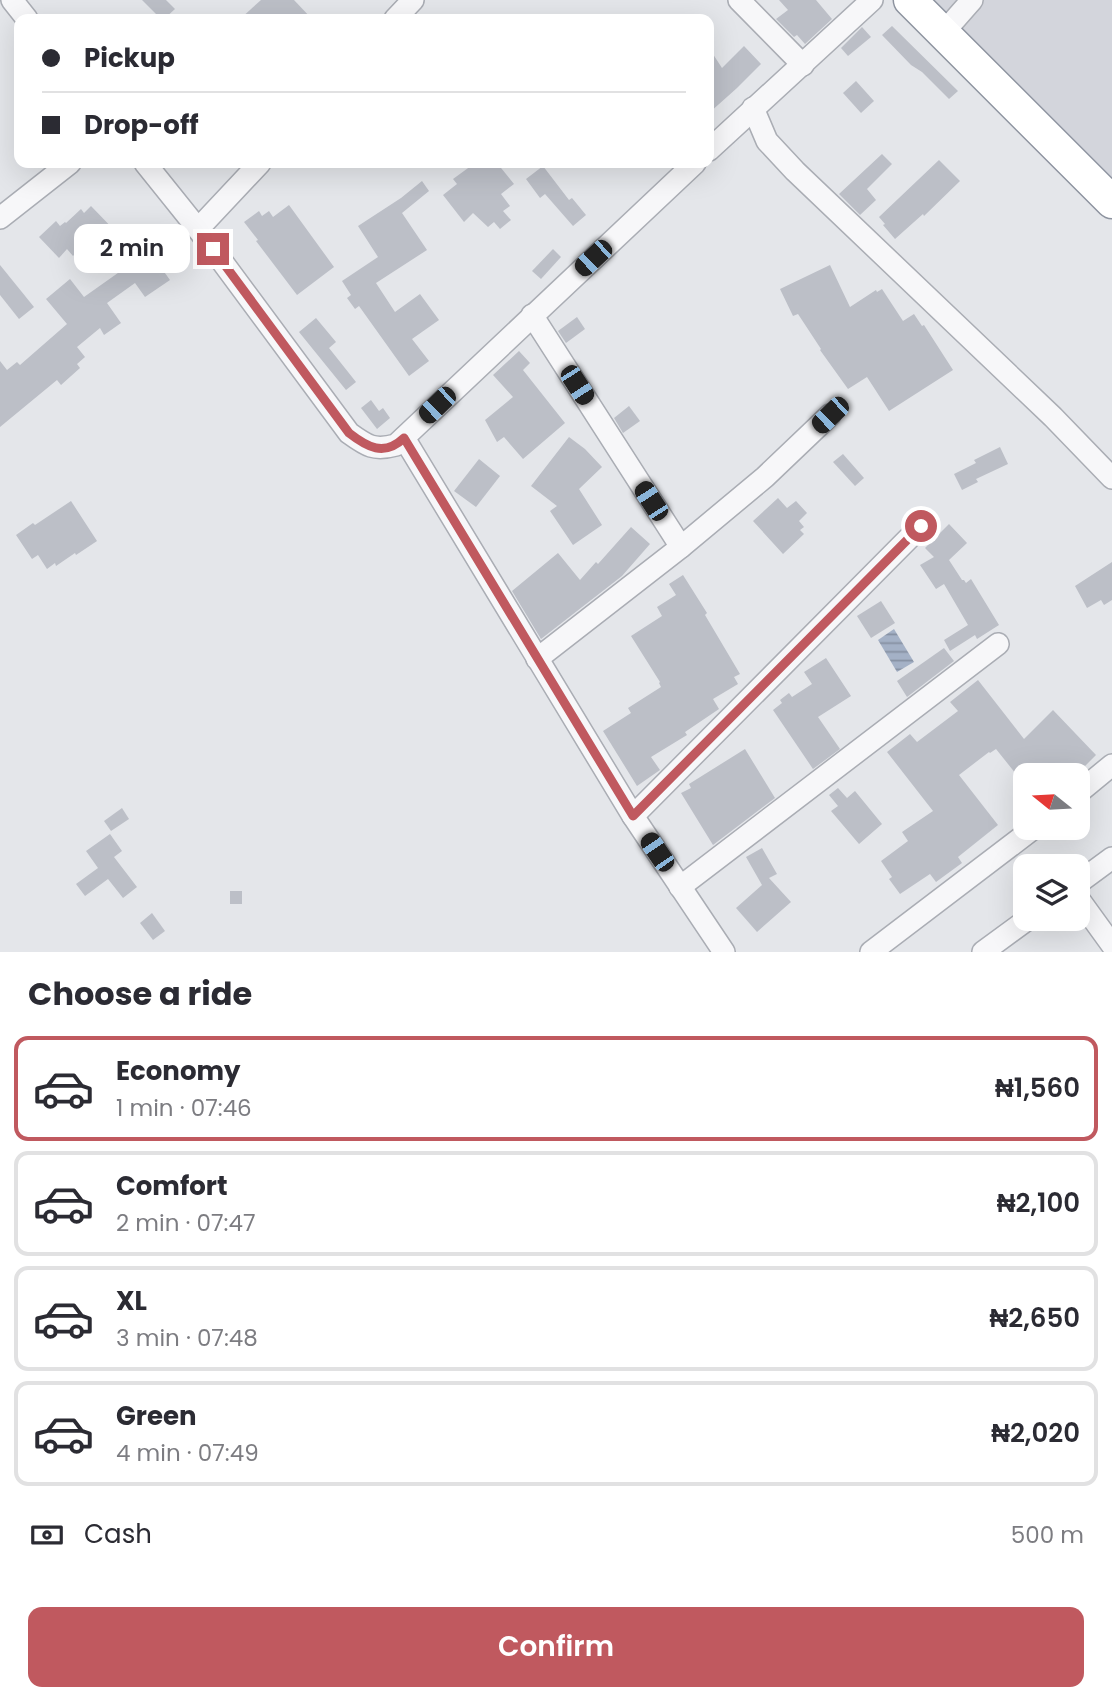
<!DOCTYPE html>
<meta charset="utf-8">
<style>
:root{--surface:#fff;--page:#f7f7f7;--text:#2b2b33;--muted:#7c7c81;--line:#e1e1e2;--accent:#c0595f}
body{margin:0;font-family:Poppins,sans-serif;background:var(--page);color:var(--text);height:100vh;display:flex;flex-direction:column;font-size:26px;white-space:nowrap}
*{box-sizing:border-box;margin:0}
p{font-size:23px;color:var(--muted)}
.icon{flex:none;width:38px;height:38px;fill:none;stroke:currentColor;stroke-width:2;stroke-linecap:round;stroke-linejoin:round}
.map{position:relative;height:952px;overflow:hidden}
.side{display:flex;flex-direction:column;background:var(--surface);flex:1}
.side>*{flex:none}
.banner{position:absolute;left:14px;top:14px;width:700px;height:154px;border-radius:14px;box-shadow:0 7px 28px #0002;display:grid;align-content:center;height:154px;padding:0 28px;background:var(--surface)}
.needle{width:46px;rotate:288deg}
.buttons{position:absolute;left:1013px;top:763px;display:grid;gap:14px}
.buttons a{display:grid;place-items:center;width:77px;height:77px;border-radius:14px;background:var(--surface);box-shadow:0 7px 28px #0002;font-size:35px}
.end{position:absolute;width:32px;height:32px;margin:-16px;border:9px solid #c0595f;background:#fff;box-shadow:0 0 0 4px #fff}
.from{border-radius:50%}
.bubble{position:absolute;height:49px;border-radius:14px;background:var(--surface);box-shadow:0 7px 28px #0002;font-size:23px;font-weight:600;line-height:49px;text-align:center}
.car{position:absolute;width:21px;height:42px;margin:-21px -10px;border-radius:9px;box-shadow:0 0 5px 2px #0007;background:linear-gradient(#222 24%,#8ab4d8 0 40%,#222 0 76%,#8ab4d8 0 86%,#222 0)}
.banner b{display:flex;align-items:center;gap:24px;height:66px;font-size:26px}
.banner b+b{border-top:2px solid var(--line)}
.banner i{width:18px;height:18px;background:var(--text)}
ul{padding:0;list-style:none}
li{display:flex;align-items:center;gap:21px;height:105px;margin:0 14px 10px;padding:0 14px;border:4px solid var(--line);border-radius:14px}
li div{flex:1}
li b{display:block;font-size:26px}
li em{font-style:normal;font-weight:600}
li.current{border-color:var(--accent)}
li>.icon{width:63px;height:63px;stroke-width:1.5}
h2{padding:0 28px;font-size:32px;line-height:84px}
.pay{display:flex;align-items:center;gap:18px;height:77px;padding:0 28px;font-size:26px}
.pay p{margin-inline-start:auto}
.action{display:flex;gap:14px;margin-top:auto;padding:14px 28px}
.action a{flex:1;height:80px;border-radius:14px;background:var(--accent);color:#fff;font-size:28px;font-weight:600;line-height:80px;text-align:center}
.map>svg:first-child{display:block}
.built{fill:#d3d5dc}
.water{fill:url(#water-rules)}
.building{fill:#bcbfc7}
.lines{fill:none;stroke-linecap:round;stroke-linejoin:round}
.minor-casing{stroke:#aaadb4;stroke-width:24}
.highway-casing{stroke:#8d939f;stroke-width:35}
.minor{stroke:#f7f7f9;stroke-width:21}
.highway{stroke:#fff;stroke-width:32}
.route{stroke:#c0595f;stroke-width:9}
</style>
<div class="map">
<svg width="1112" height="952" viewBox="0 0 1112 952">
<defs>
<pattern id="water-rules" width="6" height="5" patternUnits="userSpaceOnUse" patternTransform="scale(1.75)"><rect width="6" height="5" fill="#a4b1c6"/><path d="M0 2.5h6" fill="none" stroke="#8691a2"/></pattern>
</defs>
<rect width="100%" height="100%" fill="#e4e6ea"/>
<polygon class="built" points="926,0 1112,0 1112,186"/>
<polygon class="water" points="894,629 914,662 897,672 878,640"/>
<g class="building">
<polygon points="142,0 166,0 175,9 164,19 161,19"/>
<polygon points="261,0 294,0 312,19 240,19"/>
<polygon points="779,0 816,0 832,19 805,44 797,35 794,37 776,19 788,10"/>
<polygon points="892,26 958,91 949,99 922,72 911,65 882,35"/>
<polygon points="862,27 871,37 848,56 841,48"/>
<polygon points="744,46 761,64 737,88 709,113 709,48 722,68"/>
<polygon points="856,81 874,101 861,113 843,93"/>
<polygon points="882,154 892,164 867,189 876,200 860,215 839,194"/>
<polygon points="939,160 960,181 924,216 923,214 895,239 883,225 885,224 879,217"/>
<polygon points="475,163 497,163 514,184 501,194 510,206 503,211 511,220 500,229 494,222 488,227 473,213 464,222 443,195 457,184 453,179"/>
<polygon points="543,166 569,200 572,198 586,215 573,226 545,194 540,198 526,179"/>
<polygon points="422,181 429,191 402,213 427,250 376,283 395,312 420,294 439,320 412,339 429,361 409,376 359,306 355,309 347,298 351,295 342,281 378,257 358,226 401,198"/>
<polygon points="289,205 334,267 297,295 256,241 258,240 244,222 259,211 262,216 269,211 273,217"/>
<polygon points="91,206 119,235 98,256 86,243 73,256 67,249 59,258 39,237 56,221 60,226 65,222 66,223 81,209 84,213"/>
<polygon points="553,249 561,257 541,279 532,271"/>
<polygon points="149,251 170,280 145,297 135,283 107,303 121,323 104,335 100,328 77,347 85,357 77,364 80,368 61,385 57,380 0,427 0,361 7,370 17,362 20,365 67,324 46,299 70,279 84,297"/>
<polygon points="0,265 34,307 19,319 0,295"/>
<polygon points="830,265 850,307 876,290 877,292 882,289 903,321 914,314 922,326 924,325 953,370 889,411 867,377 848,389 820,350 821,349 798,314 793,316 780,289"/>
<polygon points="577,317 585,329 566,343 558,331"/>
<polygon points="316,318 336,342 329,348 356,382 346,390 299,332"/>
<polygon points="519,351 530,363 523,370 565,423 523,459 504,437 497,442 485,420 513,397 493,375"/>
<polygon points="371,400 379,411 383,408 390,418 377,429 361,408"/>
<polygon points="629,406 640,421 623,433 614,418"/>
<polygon points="569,437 585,449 602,467 579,489 602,525 573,545 550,511 557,506 531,486"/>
<polygon points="1000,447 1008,464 976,479 978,482 962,490 954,474 976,463 974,460"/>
<polygon points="843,454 864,478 855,486 833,462"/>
<polygon points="479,459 500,476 476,507 454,491"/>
<polygon points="778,498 787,508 796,501 807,513 799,521 804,527 800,530 804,534 783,554 753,521"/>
<polygon points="71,501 97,541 76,555 75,553 56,566 55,563 47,569 38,555 32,559 16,535 33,523 35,525"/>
<polygon points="949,524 967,543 949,560 962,580 964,580 966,583 971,579 999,625 977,639 975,635 950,651 944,640 968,625 944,584 936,589 920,565 934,557 925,548"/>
<polygon points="631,527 650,544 622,576 541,639 512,591 558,553 580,580 596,562 598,564"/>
<polygon points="1112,562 1112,600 1104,605 1101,600 1087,608 1075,586"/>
<polygon points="683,575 707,613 705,615 740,674 734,677 738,684 713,699 719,709 685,732 687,735 651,757 660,770 637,786 603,731 631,713 628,708 661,687 659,683 660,682 631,636 662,616 657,607 676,595 669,584"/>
<polygon points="881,601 895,623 871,638 857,616"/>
<polygon points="944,648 954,661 907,697 897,681"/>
<polygon points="826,658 851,696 818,717 840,749 813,769 773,710 782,703 780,700 789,693 792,697 812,684 804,672"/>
<polygon points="978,680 1024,739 1053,710 1096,755 1076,775 1024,775 1020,779 996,749 990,753 989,752 959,775 998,825 958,857 962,863 936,882 930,874 900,894 889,879 892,877 881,861 908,841 902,832 933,811 887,752 910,734 917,742 958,711 950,702"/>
<polygon points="745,749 775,798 713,845 681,793 691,788 689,784"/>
<polygon points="838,788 847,798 855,791 882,824 859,844 831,811 838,806 829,795"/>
<polygon points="122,808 129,819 111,831 104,821"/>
<polygon points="110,834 122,851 114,857 137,887 123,898 108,879 85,896 76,884 98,868 86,851"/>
<polygon points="762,848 777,874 769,878 791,902 757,932 736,908 762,885 746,857"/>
<rect x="230" y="891" width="12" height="13"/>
<polygon points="152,913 165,931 153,940 140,923"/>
</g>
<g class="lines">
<defs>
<g id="minor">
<polyline points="12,0 27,19"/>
<polyline points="739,0 803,65"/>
<polyline points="395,19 413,0"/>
<polyline points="943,33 972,0"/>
<polyline points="753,108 767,141 795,171 1053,417 1112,478"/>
<polyline points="709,150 872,0"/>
<path d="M145,163l53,66 151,204c18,13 25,18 47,12l299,-282"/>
<polyline points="0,218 70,163"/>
<polyline points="198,229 260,163"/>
<polyline points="532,315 681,547"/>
<polyline points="404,438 633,816 724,952"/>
<polyline points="537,659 681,547 765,477 830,415"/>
<polyline points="1078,793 1112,765"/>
<polyline points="633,816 921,526"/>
<polyline points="1078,883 1112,858"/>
<polyline points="680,887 998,644"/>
<polyline points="1078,898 1112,945"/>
<polyline points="871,952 1034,828"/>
<polyline points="983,952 1028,919"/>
</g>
<polyline id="highway" points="910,0 1112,202"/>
</defs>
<use href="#minor" class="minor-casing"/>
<use href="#highway" class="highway-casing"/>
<use href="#minor" class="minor"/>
<use href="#highway" class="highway"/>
</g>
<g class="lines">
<path class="route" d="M213,249l136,184c18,14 35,24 55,5l229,378 288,-290"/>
</g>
</svg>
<div class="buttons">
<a><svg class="needle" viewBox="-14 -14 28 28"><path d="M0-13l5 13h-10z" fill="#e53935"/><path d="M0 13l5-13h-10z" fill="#7c7c81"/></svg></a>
<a><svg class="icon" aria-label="layers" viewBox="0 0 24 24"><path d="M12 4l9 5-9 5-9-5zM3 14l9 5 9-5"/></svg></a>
</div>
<i class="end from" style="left:921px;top:526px"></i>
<i class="end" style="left:213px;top:249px"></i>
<div class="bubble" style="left:74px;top:224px;width:116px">2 min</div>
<i class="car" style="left:593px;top:258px;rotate:227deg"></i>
<i class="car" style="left:577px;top:385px;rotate:147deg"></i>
<i class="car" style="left:437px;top:405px;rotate:226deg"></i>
<i class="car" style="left:830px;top:415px;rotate:226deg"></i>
<i class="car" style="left:651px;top:501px;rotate:327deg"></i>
<i class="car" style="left:657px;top:852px;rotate:326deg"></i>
<div class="banner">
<b><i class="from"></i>Pickup</b>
<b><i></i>Drop-off</b>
</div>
</div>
<section class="side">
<h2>Choose a ride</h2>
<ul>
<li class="current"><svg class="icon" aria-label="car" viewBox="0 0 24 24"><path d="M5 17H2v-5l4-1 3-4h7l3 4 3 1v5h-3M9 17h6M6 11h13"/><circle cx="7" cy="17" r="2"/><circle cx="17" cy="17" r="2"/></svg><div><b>Economy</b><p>1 min · 07:46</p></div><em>₦1,560</em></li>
<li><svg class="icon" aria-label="car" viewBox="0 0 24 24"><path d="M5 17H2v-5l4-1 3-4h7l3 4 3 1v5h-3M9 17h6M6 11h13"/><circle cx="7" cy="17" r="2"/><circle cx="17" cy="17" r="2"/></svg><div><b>Comfort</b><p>2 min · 07:47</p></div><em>₦2,100</em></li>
<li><svg class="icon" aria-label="car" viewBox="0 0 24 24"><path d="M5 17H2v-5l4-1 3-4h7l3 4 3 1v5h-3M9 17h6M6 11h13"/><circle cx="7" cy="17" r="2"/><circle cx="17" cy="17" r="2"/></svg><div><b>XL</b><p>3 min · 07:48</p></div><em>₦2,650</em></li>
<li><svg class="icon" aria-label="car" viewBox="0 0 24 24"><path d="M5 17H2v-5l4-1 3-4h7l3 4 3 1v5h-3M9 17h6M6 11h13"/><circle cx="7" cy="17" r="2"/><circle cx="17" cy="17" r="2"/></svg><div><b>Green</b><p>4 min · 07:49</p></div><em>₦2,020</em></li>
</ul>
<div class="pay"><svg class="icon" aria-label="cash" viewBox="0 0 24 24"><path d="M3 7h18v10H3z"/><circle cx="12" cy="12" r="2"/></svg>Cash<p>500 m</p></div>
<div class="action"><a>Confirm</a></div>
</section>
